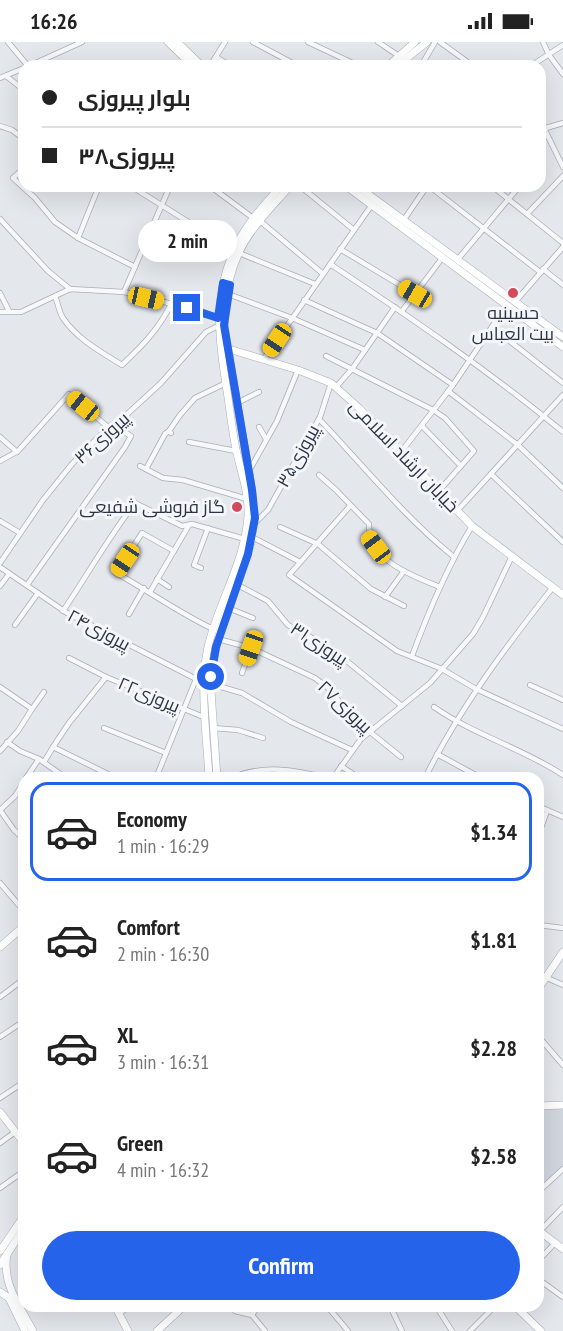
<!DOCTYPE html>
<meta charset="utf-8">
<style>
:root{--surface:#fff;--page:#f2f2f2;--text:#222;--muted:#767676;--line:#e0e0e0;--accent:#2563eb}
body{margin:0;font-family:"PT Sans Narrow",Cairo,sans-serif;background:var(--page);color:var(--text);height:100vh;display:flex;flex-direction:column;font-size:22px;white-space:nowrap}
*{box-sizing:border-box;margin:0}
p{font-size:20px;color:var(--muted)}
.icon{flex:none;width:33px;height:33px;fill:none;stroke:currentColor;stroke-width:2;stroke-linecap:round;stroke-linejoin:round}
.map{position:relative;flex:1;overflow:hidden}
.panel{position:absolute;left:18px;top:730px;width:526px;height:540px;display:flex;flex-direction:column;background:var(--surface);border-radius:18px;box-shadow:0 6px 24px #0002}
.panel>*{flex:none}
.hud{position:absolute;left:18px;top:18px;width:528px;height:132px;border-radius:18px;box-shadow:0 6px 24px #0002;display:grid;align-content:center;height:132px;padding:0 24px;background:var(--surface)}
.end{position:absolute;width:27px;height:27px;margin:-14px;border:8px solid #2563eb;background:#fff;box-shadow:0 0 0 3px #fff}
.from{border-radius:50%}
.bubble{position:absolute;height:42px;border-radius:21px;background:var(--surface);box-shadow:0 6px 24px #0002;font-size:20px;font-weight:700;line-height:42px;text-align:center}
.car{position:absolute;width:18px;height:36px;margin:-18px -9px;border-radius:8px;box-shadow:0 0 4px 2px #0007;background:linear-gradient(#f5c518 24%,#345 0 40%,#f5c518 0 76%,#345 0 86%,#f5c518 0)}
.hud b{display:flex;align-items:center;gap:21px;height:57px;font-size:22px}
.hud b+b{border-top:2px solid var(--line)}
.hud i{width:15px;height:15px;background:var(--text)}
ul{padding:10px 0 0;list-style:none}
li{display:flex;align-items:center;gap:18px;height:99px;margin:0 12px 9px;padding:0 12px;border:3px solid transparent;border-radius:18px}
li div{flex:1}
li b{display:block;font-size:22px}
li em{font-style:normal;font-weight:700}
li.active{border-color:var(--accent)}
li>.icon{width:54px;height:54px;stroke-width:1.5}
.primary-button{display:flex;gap:12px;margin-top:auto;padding:12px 24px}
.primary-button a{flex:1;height:69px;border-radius:36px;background:var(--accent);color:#fff;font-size:24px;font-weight:700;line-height:69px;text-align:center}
.status{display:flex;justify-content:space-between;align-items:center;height:42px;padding:0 30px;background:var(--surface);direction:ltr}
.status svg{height:16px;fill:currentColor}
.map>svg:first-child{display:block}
.built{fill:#d2d6de}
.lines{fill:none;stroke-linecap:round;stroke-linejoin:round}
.street-casing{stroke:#a9aeb7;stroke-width:6}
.secondary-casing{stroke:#a9aeb7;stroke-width:8}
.street{stroke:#f7f8fa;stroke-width:4.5}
.secondary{stroke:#fff;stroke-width:7}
.route{stroke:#2563eb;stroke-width:8}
.poi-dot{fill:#d1495b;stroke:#f4f6f9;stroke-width:2}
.labels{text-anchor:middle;stroke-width:6;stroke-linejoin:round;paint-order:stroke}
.poi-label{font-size:18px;fill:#2b3445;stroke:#f4f6f9}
.street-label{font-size:18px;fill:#2b3445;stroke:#f4f6f9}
</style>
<div class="status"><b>16:26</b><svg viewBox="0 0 49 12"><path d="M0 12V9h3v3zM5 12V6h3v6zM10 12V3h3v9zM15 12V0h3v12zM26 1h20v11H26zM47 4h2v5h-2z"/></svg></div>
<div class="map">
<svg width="563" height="1289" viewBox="0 0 563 1289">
<rect width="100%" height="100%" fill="#e4e7ec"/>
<polygon class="built" points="541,1063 563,1067 563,1125 539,1147 538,1064"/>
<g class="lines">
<defs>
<g id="street">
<polyline points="8,0 28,24"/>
<polyline points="253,0 298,24"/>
<polyline points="308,0 359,24"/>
<polyline points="378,0 399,14"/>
<polyline points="440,0 473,24"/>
<polyline points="543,0 549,13 563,32"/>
<polyline points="216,15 231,24"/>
<polyline points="29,24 82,0"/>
<polyline points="210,24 225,0"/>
<polyline points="421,24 435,0"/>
<polyline points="531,24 563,3"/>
<polyline points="6,34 24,48"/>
<polyline points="0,36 24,26"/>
<polyline points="540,78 563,125"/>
<polyline points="0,84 12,88 24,97"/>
<polyline points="546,86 563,81"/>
<polyline points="24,126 13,136 35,156 55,180 78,196 135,225"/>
<polyline points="131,144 193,183 237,202"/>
<polyline points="210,144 253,176"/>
<polyline points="300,144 354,188"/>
<polyline points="429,144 540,230"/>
<polyline points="492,144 563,201"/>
<polyline points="527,172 563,134"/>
<polyline points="0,177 48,229 70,247"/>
<polyline points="260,179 322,231"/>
<polyline points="403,179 427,144"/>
<polyline points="78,196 99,144"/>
<polyline points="340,207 415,252"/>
<polyline points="239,211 315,242"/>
<polyline points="458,217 517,147 517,144"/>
<path d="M330,222c80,53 159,107 233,168"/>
<polyline points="543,227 563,243"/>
<polyline points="124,250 170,144"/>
<polyline points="0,251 9,269"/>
<polyline points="228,252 292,276 365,308"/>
<path d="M55,254c3,7 4,16 8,22 14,21 38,34 59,47 20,-19 37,-36 49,-61"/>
<polyline points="304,258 377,291 453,343"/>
<polyline points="515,260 563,205"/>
<polyline points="402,269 443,215"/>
<polyline points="0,270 21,270 70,247 124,250 204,270 218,276"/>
<polyline points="492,285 563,341"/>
<polyline points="326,314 433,368 445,376 474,409 439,449"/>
<polyline points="263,318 371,164"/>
<polyline points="336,345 352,327 395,265"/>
<polyline points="448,349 518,403 563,446"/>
<polyline points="237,361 259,350"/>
<path d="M319,377c44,46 84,97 135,138"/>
<polyline points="422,384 461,424"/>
<polyline points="259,385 266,397"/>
<polyline points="171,391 169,389 180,373 195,356 226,341"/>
<polyline points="0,395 17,410"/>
<polyline points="189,400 236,409"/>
<polyline points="401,410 453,343 506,264"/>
<polyline points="0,419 18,409 69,352 108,385"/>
<polyline points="140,424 163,436 183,438 247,457"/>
<polyline points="146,427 165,392 169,389"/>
<polyline points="249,429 277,379 298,328"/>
<polyline points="491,432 563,500"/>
<path d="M319,433l17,15 33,34c-1,36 43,52 71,63"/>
<polyline points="350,464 289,533 397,609 442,627 476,647 563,687"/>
<polyline points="457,469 563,353"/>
<polyline points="0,479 20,491"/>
<polyline points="254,482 268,468 320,375 331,341"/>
<polyline points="280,485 318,502 371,547 404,564"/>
<polyline points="252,495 300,520"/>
<path d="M174,509l-32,-18 -26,40c33,18 63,40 97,56"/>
<polyline points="0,521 43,458 72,422 108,385 124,375 161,341 206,290 218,284"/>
<polyline points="0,525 67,571 204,641"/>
<polyline points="201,526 194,523 208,486"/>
<polyline points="157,537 169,545"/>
<polyline points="236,542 268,559 288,583 332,607 402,664"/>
<polyline points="27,543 125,405 131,394 113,383"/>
<polyline points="0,544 9,532"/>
<polyline points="150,550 189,483"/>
<polyline points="385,555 404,529"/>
<polyline points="228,566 253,576"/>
<path d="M63,569c25,-37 45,-73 72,-108l47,23 10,-2 53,15"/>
<polyline points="129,572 144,546"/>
<polyline points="15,583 38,551"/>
<polyline points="218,597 251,606 315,636 328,646 354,677 401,715"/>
<path d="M412,614c17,-46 35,-89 60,-130"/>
<polyline points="69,616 106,635"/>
<polyline points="242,631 251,606"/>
<polyline points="211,642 242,651 291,680 352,708"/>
<polyline points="530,643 563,658"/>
<polyline points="0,645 32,667 18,689 0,709"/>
<path d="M434,665c40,28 88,41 129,68"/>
<polyline points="32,667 44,650"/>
<polyline points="104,686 166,711"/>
<polyline points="213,686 238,688 263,696"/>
<polyline points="7,700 20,709 39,717 66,736"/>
<polyline points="53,705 69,681 106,635 206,676"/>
<polyline points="437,712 481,736"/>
<polyline points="44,720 53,705 116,736"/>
<polyline points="341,724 359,736"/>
<polyline points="26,736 39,717"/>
<polyline points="156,736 196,637"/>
<path d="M232,736c31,-14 63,-8 95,0"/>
<polyline points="333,736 361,697 430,641 473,592 483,575 512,514"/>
<path d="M425,736c34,-69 80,-130 128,-191"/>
<polyline points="24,740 15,754 0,768 14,788 24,797"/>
<polyline points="538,764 563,775"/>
<polyline points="538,794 547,769"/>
<polyline points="0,841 24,869"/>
<polyline points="538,883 563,886"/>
<polyline points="547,936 563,943"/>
<polyline points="0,955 24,937"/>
<polyline points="538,994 563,1023"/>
<polyline points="0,995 24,979"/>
<polyline points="0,1056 24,1040"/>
<polyline points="538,1056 541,1063"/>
<polyline points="0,1101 15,1090"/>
<polyline points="0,1146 24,1129"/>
<polyline points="538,1150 563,1127"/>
<polyline points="540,1189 563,1165"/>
<polyline points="538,1219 555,1201"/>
<polyline points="538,1237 563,1255"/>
<polyline points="233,1264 235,1269 252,1273 265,1289"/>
<polyline points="327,1264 348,1289"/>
<polyline points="390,1264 402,1289"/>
<polyline points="436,1264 452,1289"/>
<polyline points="119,1272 129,1264"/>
<polyline points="252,1273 258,1264"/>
<polyline points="470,1289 495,1264"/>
</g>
<g id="secondary">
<polyline points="168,0 193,24"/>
<polyline points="177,0 202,24"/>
<polyline points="388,24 415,0"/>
<polyline points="397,24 427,0"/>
<polyline points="346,144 563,305"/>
<polyline points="357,144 563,295"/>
<polyline points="229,307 298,328 331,341 359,366 472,484 563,553"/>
<path d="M209,736c-2,-41 -10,-91 -1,-131 10,-44 37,-85 40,-131 1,-25 -7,-43 -12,-67 -4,-19 -6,-39 -9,-58 -8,-52 -15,-97 10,-147 11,-22 28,-40 44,-58"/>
<path d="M217,736l-6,-87 1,-25 8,-36 31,-87 3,-25 -2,-28 -26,-151c-5,-37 4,-81 28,-111 11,-15 24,-28 36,-42"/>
<polyline points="0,905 24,884"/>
<polyline points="538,947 563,910"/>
<polyline points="538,1064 563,1063"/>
<polyline points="0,1070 24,1101"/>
<polyline points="538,1188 563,1207"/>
<polyline points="0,1209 24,1174"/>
<path d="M7,1212c-5,31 12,50 26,77"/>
<polyline points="0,1223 24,1186"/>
<polyline points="0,1250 9,1256 25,1289"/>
<polyline points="115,1264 128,1289"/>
<polyline points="515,1264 541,1289"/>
<polyline points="157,1289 184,1264"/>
</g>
</defs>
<use href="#street" class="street-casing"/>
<use href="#secondary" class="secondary-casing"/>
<use href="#street" class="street"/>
<use href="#secondary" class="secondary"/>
</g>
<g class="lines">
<polyline class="route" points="187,266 218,276 223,241 230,243 224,283 252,448 255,476 248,512 216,605 211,635"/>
</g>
<g class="poi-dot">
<circle cx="513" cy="251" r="6"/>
<circle cx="237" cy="465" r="6"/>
</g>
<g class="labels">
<g class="poi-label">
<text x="513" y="277">حسینیه<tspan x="513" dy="21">بیت العباس</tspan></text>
<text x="225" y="471" text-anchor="end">گاز فروشی شفیعی</text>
</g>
<g class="street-label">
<text transform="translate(102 396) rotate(-42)" y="6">پیروزی۳۶</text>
<text transform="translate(298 414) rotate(-61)" y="6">پیروزی۳۵</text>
<text transform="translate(404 414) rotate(46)" y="6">خیابان ارشاد اسلامی</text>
<text transform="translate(99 588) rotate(28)" y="6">پیروزی۲۴</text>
<text transform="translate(319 602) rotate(33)" y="6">پیروزی۳۱</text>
<text transform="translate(149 653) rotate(23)" y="6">پیروزی۲۲</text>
<text transform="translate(345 665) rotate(44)" y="6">پیروزی۲۷</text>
</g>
</g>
</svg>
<i class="end from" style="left:211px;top:635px"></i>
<i class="end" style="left:187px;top:266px"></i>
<div class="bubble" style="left:138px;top:178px;width:99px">2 min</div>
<i class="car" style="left:415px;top:252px;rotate:300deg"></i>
<i class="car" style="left:146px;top:256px;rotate:103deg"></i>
<i class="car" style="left:277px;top:298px;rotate:214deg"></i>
<i class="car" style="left:83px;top:364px;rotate:309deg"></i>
<i class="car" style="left:376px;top:505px;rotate:323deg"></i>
<i class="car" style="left:125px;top:518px;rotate:214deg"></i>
<i class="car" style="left:251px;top:606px;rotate:199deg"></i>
<div class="hud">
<b><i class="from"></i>بلوار پیروزی</b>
<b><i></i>پیروزی۳۸</b>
</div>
<section class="panel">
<ul>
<li class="active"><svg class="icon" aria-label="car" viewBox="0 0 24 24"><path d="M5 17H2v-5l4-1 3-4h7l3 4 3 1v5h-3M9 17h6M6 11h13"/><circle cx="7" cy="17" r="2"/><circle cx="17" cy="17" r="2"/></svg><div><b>Economy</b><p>1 min · 16:29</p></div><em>$1.34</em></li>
<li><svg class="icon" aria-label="car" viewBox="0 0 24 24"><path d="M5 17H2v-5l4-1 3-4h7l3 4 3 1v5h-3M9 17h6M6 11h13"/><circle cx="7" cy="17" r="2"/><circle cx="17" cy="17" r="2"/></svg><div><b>Comfort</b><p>2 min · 16:30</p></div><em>$1.81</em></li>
<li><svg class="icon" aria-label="car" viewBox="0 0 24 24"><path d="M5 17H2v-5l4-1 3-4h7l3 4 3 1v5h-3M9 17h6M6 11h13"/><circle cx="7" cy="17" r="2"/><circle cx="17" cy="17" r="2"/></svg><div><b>XL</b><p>3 min · 16:31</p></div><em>$2.28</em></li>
<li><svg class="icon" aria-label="car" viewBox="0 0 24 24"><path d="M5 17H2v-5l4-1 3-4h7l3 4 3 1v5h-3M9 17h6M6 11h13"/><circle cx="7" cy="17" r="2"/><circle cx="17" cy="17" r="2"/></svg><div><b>Green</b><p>4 min · 16:32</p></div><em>$2.58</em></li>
</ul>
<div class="primary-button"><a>Confirm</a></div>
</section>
</div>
